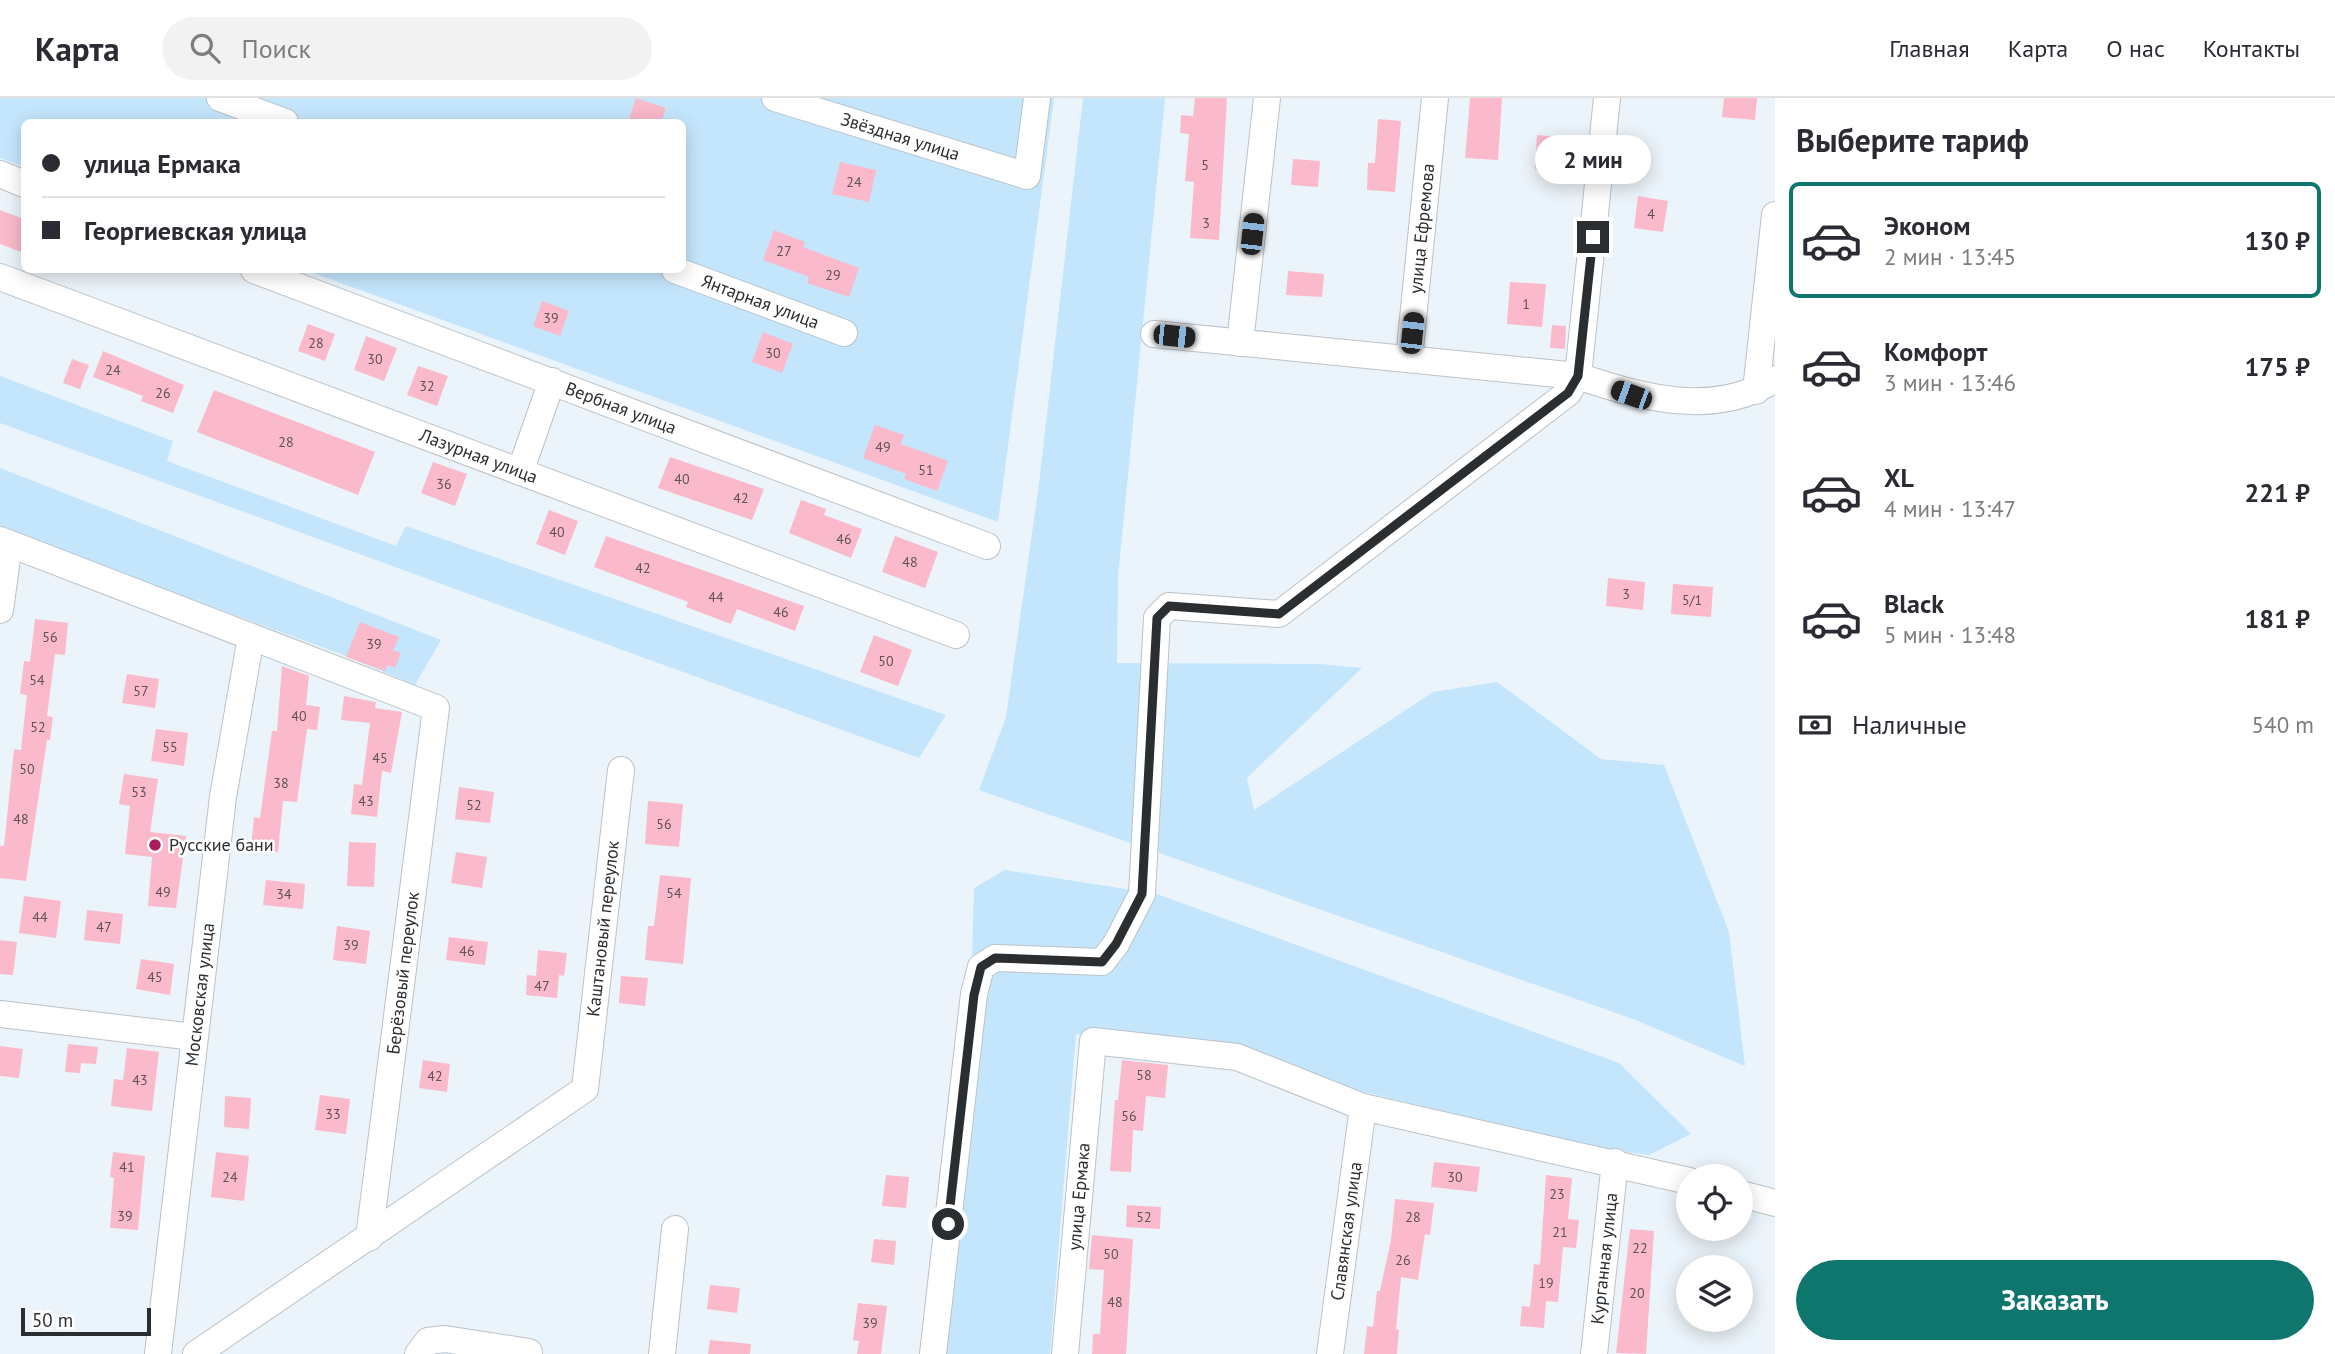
<!DOCTYPE html>
<html lang="ru">
<meta charset="utf-8">
<style>
:root{--surface:#fff;--page:#f2f2f3;--text:#2b2b33;--muted:#7c7c81;--line:#e1e1e2;--accent:#0f766e}
body{margin:0;font-family:"PT Sans",sans-serif;background:var(--page);color:var(--text);height:100vh;display:flex;flex-direction:column;font-size:26px;white-space:nowrap}
*{box-sizing:border-box;margin:0}
p{font-size:23px;color:var(--muted)}
.icon{flex:none;width:38px;height:38px;fill:none;stroke:currentColor;stroke-width:2;stroke-linecap:round;stroke-linejoin:round}
.map{position:relative;flex:1;overflow:hidden}
.details{display:flex;flex-direction:column;background:var(--surface);width:560px}
.details>*{flex:none}
.hud{position:absolute;left:21px;top:21px;width:665px;height:154px;border-radius:10px;box-shadow:0 4px 18px #0003;display:grid;align-content:center;height:154px;padding:0 21px;background:var(--surface)}
.controls{position:absolute;left:1676px;top:1066px;display:grid;gap:14px}
.controls a{display:grid;place-items:center;width:77px;height:77px;border-radius:50%;background:var(--surface);box-shadow:0 4px 18px #0003;font-size:35px}
.scale{position:absolute;left:21px;bottom:18px;width:130px;box-sizing:border-box;padding-left:7px;border:4px solid #2b2e30;border-top:0;font-size:19px;line-height:24px;white-space:nowrap;color:#2b2e30;-webkit-text-stroke:5px #fff;paint-order:stroke}
.end{position:absolute;width:32px;height:32px;margin:-16px;border:9px solid #2b2e30;background:#fff;box-shadow:0 0 0 4px #fff}
.from{border-radius:50%}
.bubble{position:absolute;height:49px;border-radius:24px;background:var(--surface);box-shadow:0 4px 18px #0003;font-size:23px;font-weight:600;line-height:49px;text-align:center}
.car{position:absolute;width:21px;height:42px;margin:-21px -10px;border-radius:9px;box-shadow:0 0 5px 2px #0007;background:linear-gradient(#222 24%,#8ab4d8 0 40%,#222 0 76%,#8ab4d8 0 86%,#222 0)}
.hud b{display:flex;align-items:center;gap:24px;height:66px;font-size:26px}
.hud b+b{border-top:2px solid var(--line)}
.hud i{width:18px;height:18px;background:var(--text)}
ul{padding:0;list-style:none}
li{display:flex;align-items:center;gap:21px;height:116px;margin:0 14px 10px;padding:0 7px;border:4px solid transparent;border-radius:10px}
li div{flex:1}
li b{display:block;font-size:26px}
li em{font-style:normal;font-weight:600}
li.selected{border-color:var(--accent)}
li>.icon{width:63px;height:63px;stroke-width:1.5}
h2{padding:0 21px;font-size:32px;line-height:84px}
.pay{display:flex;align-items:center;gap:18px;height:77px;padding:0 21px;font-size:26px}
.pay p{margin-inline-start:auto}
.button{display:flex;gap:14px;margin-top:auto;padding:14px 21px}
.button a{flex:1;height:80px;border-radius:42px;background:var(--accent);color:#fff;font-size:28px;font-weight:600;line-height:80px;text-align:center}
header{display:flex;align-items:center;gap:42px;box-sizing:border-box;height:98px;padding:0 35px;background:var(--surface);border-bottom:2px solid var(--line)}
header strong{font-size:33px}
nav{display:flex;gap:38px;margin-inline-start:auto;font-size:24px}
.search{width:490px;height:63px;background:var(--page);display:flex;align-items:center;gap:18px;box-sizing:border-box;padding:0 24px;border-radius:38px;color:var(--muted);font-size:26px}
main{display:flex;flex:1;min-height:0}
.map>svg:first-child{display:block}
.green{fill:#c4e6fd}
.building{fill:#fabacb}
.lines{fill:none;stroke-linecap:round;stroke-linejoin:round}
.minor-casing{stroke:#bac2c8;stroke-width:28}
.minor{stroke:#fff;stroke-width:26}
.route{stroke:#2b2e30;stroke-width:9}
.poi-dot{fill:#aa1d5a;stroke:#fff;stroke-width:2.5}
.labels{text-anchor:middle;stroke-width:5;stroke-linejoin:round;paint-order:stroke}
.number-label{font-size:14px;fill:#5f5157}
.street-label{font-size:18px;fill:#2b2e30;stroke:#fff}
.poi-label{font-size:18px;fill:#2b2e30;stroke:#fff;text-anchor:start}
</style>
<header>
<strong>Карта</strong>
<div class="search"><svg class="icon" aria-label="search" viewBox="0 0 24 24"><circle cx="10" cy="10" r="6"/><path d="M15 15l6 6"/></svg>Поиск</div>
<nav><a>Главная</a><a>Карта</a><a>О нас</a><a>Контакты</a></nav>
</header>
<main>
<div class="map">
<svg width="1775" height="1256" viewBox="0 0 1775 1256">
<rect width="100%" height="100%" fill="#ebf4fa"/>
<g class="green">
<polygon points="0,0 1054,0 998,424 305,172 682,172 682,24 24,24 24,69 0,60"/>
<polygon points="1083,0 1165,0 1118,479 1117,565 1320,566 1362,570 1247,680 1254,712 1433,594 1497,584 1601,661 1664,667 1729,834 1745,968 1633,921 979,692 1006,619 1039,386"/>
<polygon points="0,278 173,343 167,363 396,448 406,428 946,617 919,660 0,325"/>
<polygon points="0,370 441,542 415,587 341,556 0,432"/>
<polygon points="1005,772 1157,796 1619,965 1691,1036 1649,1057 1582,1048 1216,957 1076,936 1050,1256 943,1256 968,1003 974,790"/>
</g>
<g class="building">
<polygon points="636,0 666,10 661,24 628,24"/>
<polygon points="1195,0 1227,0 1219,142 1190,140 1194,84 1185,83 1189,36 1180,35 1181,17 1193,18"/>
<polygon points="1470,0 1502,0 1498,62 1465,60"/>
<polygon points="1724,0 1757,0 1755,22 1722,19"/>
<polygon points="1378,21 1401,23 1395,94 1367,92 1368,65 1375,65"/>
<polygon points="1537,37 1571,40 1568,74 1535,71"/>
<polygon points="1293,61 1320,63 1318,89 1291,87"/>
<polygon points="840,64 876,72 869,104 832,96"/>
<polygon points="1638,98 1668,103 1663,134 1634,130"/>
<polygon points="0,112 24,121 24,155 0,146"/>
<polygon points="774,132 805,144 803,149 859,170 849,199 807,185 809,179 763,162"/>
<polygon points="1288,173 1324,176 1322,199 1286,197"/>
<polygon points="1510,184 1546,186 1542,229 1507,226"/>
<polygon points="542,203 569,213 560,238 533,228"/>
<polygon points="308,226 335,236 325,263 298,253"/>
<polygon points="1552,227 1566,228 1565,251 1550,250"/>
<polygon points="763,234 793,246 782,275 752,264"/>
<polygon points="366,238 397,250 384,283 354,272"/>
<polygon points="103,253 184,287 173,315 141,303 143,298 93,279"/>
<polygon points="72,261 89,267 80,291 63,285"/>
<polygon points="418,268 448,278 437,308 407,297"/>
<polygon points="214,292 375,354 358,397 197,334"/>
<polygon points="875,327 904,337 901,346 948,363 937,393 904,381 906,376 863,360"/>
<polygon points="670,359 764,391 752,422 658,390"/>
<polygon points="433,364 467,376 455,408 421,395"/>
<polygon points="801,402 826,411 824,417 862,431 851,460 789,435"/>
<polygon points="549,412 578,423 565,457 536,446"/>
<polygon points="606,438 804,508 795,533 737,511 731,526 686,509 688,504 594,469"/>
<polygon points="895,438 938,454 925,490 882,474"/>
<polygon points="1608,480 1645,484 1643,512 1606,508"/>
<polygon points="1673,486 1713,489 1711,519 1671,516"/>
<polygon points="35,521 68,525 65,557 55,556 47,618 53,619 50,642 47,642 26,783 0,780 0,748 4,748 14,651 21,652 27,597 20,596 24,563 30,564"/>
<polygon points="360,524 399,539 393,552 401,555 395,570 388,567 385,573 346,559"/>
<polygon points="874,537 912,552 898,588 860,574"/>
<polygon points="282,568 309,578 306,607 320,609 317,632 307,631 297,704 283,703 278,754 251,751 254,719 260,720 272,633 277,633"/>
<polygon points="127,576 159,581 155,610 122,605"/>
<polygon points="344,598 376,604 375,610 402,614 391,675 382,673 377,719 351,716 354,686 362,687 370,625 341,622"/>
<polygon points="156,631 188,635 184,668 151,663"/>
<polygon points="124,676 158,681 150,734 186,738 176,810 148,808 152,759 125,756 130,708 119,706"/>
<polygon points="459,689 494,694 490,725 455,721"/>
<polygon points="648,703 683,706 679,749 645,746"/>
<polygon points="349,744 376,745 374,789 347,788"/>
<polygon points="456,754 487,759 482,790 451,785"/>
<polygon points="660,777 691,780 683,866 645,862 648,828 654,828"/>
<polygon points="266,782 305,786 303,811 263,807"/>
<polygon points="24,798 61,803 56,840 19,835"/>
<polygon points="87,812 123,816 120,846 84,842"/>
<polygon points="337,828 370,833 366,866 333,862"/>
<polygon points="449,839 488,844 485,867 446,862"/>
<polygon points="0,842 17,844 13,877 0,876"/>
<polygon points="538,852 567,855 564,878 559,877 557,900 526,897 527,877 536,878"/>
<polygon points="141,861 174,866 170,897 136,891"/>
<polygon points="621,878 648,880 645,908 619,905"/>
<polygon points="68,946 98,949 96,966 81,965 80,975 65,974"/>
<polygon points="0,948 23,951 19,980 0,978"/>
<polygon points="127,950 159,954 152,1013 111,1008 114,981 123,982"/>
<polygon points="423,962 450,966 447,994 419,990"/>
<polygon points="1122,962 1168,967 1165,1000 1146,998 1143,1033 1133,1032 1131,1074 1110,1073 1115,1002 1118,1002"/>
<polygon points="320,997 350,1001 346,1036 315,1032"/>
<polygon points="225,998 251,1000 249,1031 224,1029"/>
<polygon points="113,1054 145,1058 138,1132 110,1130 114,1080 110,1079"/>
<polygon points="216,1054 249,1058 244,1103 211,1099"/>
<polygon points="1434,1064 1480,1069 1477,1094 1431,1089"/>
<polygon points="886,1077 909,1079 906,1110 882,1108"/>
<polygon points="1546,1077 1572,1080 1568,1121 1579,1122 1576,1150 1563,1149 1558,1204 1546,1203 1544,1230 1520,1228 1522,1208 1530,1209 1534,1166 1540,1167"/>
<polygon points="1395,1101 1434,1105 1430,1137 1425,1136 1418,1182 1401,1179 1396,1231 1399,1232 1397,1256 1364,1256 1367,1228 1373,1229 1377,1193 1380,1193 1391,1142"/>
<polygon points="1127,1107 1161,1109 1160,1131 1126,1129"/>
<polygon points="1630,1131 1654,1133 1646,1256 1616,1255"/>
<polygon points="1092,1137 1133,1141 1126,1256 1092,1256 1093,1236 1100,1236 1104,1172 1089,1171"/>
<polygon points="874,1141 896,1143 894,1167 871,1164"/>
<polygon points="710,1187 740,1190 737,1215 707,1211"/>
<polygon points="858,1205 887,1208 881,1256 857,1256 859,1243 853,1242"/>
<polygon points="710,1242 751,1246 750,1256 708,1256"/>
</g>
<g class="lines">
<defs>
<g id="minor">
<polyline points="220,0 285,24"/>
<path id="s1" d="M775,0l252,78 10,-78"/>
<polyline points="0,76 24,86"/>
<path id="s2" d="M254,172l733,276"/>
<path id="s3" d="M675,172l169,63"/>
<path id="s4" d="M0,179l956,358"/>
<path d="M1154,236l424,42c63,22 138,42 197,3"/>
<polyline points="1240,245 1267,0"/>
<path id="s5" d="M1409,261l26,-261"/>
<polyline points="1756,293 1775,117"/>
<polyline points="520,374 552,283"/>
<polyline points="0,442 436,610 369,1140"/>
<polyline points="0,512 9,446"/>
<polyline points="0,916 194,939"/>
<polyline points="1741,1096 1775,1105"/>
<path id="s6" d="M158,1256l65,-557 28,-160"/>
<path id="s7" d="M196,1256l389,-265 36,-319"/>
<polyline points="418,1256 428,1243 445,1241 529,1254"/>
<polyline points="662,1256 675,1131"/>
<polyline points="933,1256 974,896 981,869 995,860 1102,864 1116,846 1142,796 1157,520 1169,508 1279,516 1568,295 1578,278 1607,0"/>
<path id="s8" d="M1065,1256l28,-313 144,16 126,50 326,74"/>
<path id="s9" d="M1330,1256l33,-247"/>
<path id="s10" d="M1594,1256l21,-192"/>
</g>
</defs>
<use href="#minor" class="minor-casing"/>
<use href="#minor" class="minor"/>
</g>
<g class="lines">
<polyline class="route" points="948,1126 974,897 981,869 995,860 1102,864 1116,846 1142,796 1157,520 1169,508 1279,516 1568,295 1578,278 1593,139"/>
</g>
<circle class="poi-dot" cx="155" cy="747" r="7"/>
<g class="labels">
<g class="number-label">
<text x="1205" y="72">5</text>
<text x="854" y="89">24</text>
<text x="1651" y="121">4</text>
<text x="1206" y="130">3</text>
<text x="784" y="158">27</text>
<text x="833" y="182">29</text>
<text x="1526" y="211">1</text>
<text x="551" y="225">39</text>
<text x="316" y="250">28</text>
<text x="773" y="260">30</text>
<text x="375" y="266">30</text>
<text x="113" y="277">24</text>
<text x="427" y="293">32</text>
<text x="163" y="300">26</text>
<text x="286" y="349">28</text>
<text x="883" y="354">49</text>
<text x="926" y="377">51</text>
<text x="682" y="386">40</text>
<text x="444" y="391">36</text>
<text x="741" y="405">42</text>
<text x="557" y="439">40</text>
<text x="844" y="446">46</text>
<text x="910" y="469">48</text>
<text x="643" y="475">42</text>
<text x="1626" y="501">3</text>
<text x="716" y="504">44</text>
<text x="1692" y="507">5/1</text>
<text x="781" y="519">46</text>
<text x="50" y="544">56</text>
<text x="374" y="551">39</text>
<text x="886" y="568">50</text>
<text x="37" y="587">54</text>
<text x="141" y="598">57</text>
<text x="299" y="623">40</text>
<text x="38" y="634">52</text>
<text x="170" y="654">55</text>
<text x="380" y="665">45</text>
<text x="27" y="676">50</text>
<text x="281" y="690">38</text>
<text x="139" y="699">53</text>
<text x="366" y="708">43</text>
<text x="474" y="712">52</text>
<text x="21" y="726">48</text>
<text x="664" y="731">56</text>
<text x="163" y="799">49</text>
<text x="674" y="800">54</text>
<text x="284" y="801">34</text>
<text x="40" y="824">44</text>
<text x="104" y="834">47</text>
<text x="351" y="852">39</text>
<text x="467" y="858">46</text>
<text x="155" y="884">45</text>
<text x="542" y="893">47</text>
<text x="1144" y="982">58</text>
<text x="435" y="983">42</text>
<text x="140" y="987">43</text>
<text x="333" y="1021">33</text>
<text x="1129" y="1023">56</text>
<text x="127" y="1074">41</text>
<text x="230" y="1084">24</text>
<text x="1455" y="1084">30</text>
<text x="1557" y="1101">23</text>
<text x="125" y="1123">39</text>
<text x="1144" y="1124">52</text>
<text x="1413" y="1124">28</text>
<text x="1560" y="1139">21</text>
<text x="1640" y="1155">22</text>
<text x="1111" y="1161">50</text>
<text x="1403" y="1167">26</text>
<text x="1546" y="1190">19</text>
<text x="1637" y="1200">20</text>
<text x="1115" y="1209">48</text>
<text x="870" y="1230">39</text>
</g>
<g class="street-label">
<text dy="6" stroke="none"><textPath href="#s1" startOffset="131">Звёздная улица</textPath></text>
<text dy="6" stroke="none"><textPath href="#s5" startOffset="131">улица Ефремова</textPath></text>
<text dy="6" stroke="none"><textPath href="#s3" startOffset="91">Янтарная улица</textPath></text>
<text dy="6" stroke="none"><textPath href="#s2" startOffset="392">Вербная улица</textPath></text>
<text dy="6" stroke="none"><textPath href="#s4" startOffset="511">Лазурная улица</textPath></text>
<text dy="6" stroke="none"><textPath href="#s7" startOffset="632">Каштановый переулок</textPath></text>
<text transform="translate(403 875) rotate(-83)" y="6">Берёзовый переулок</text>
<text dy="6" stroke="none"><textPath href="#s6" startOffset="362">Московская улица</textPath></text>
<text dy="6" stroke="none"><textPath href="#s8" startOffset="158">улица Ермака</textPath></text>
<text dy="6" stroke="none"><textPath href="#s9" startOffset="124">Славянская улица</textPath></text>
<text dy="6" stroke="none"><textPath href="#s10" startOffset="96">Курганная улица</textPath></text>
</g>
<g class="poi-label">
<text x="169" y="753">Русские бани</text>
</g>
</g>
</svg>
<div class="controls">
<a><svg class="icon" aria-label="locate" viewBox="0 0 24 24"><circle cx="12" cy="12" r="6"/><path d="M12 2v4M12 18v4M2 12h4M18 12h4"/></svg></a>
<a><svg class="icon" aria-label="layers" viewBox="0 0 24 24"><path d="M12 4l9 5-9 5-9-5zM3 14l9 5 9-5"/></svg></a>
</div>
<div class="scale">50 m</div>
<i class="end from" style="left:948px;top:1126px"></i>
<i class="end" style="left:1593px;top:139px"></i>
<div class="bubble" style="left:1535px;top:37px;width:116px">2 мин</div>
<i class="car" style="left:1252px;top:136px;rotate:6deg"></i>
<i class="car" style="left:1412px;top:235px;rotate:6deg"></i>
<i class="car" style="left:1174px;top:238px;rotate:96deg"></i>
<i class="car" style="left:1631px;top:297px;rotate:290deg"></i>
<div class="hud">
<b><i class="from"></i>улица Ермака</b>
<b><i></i>Георгиевская улица</b>
</div>
</div>
<section class="details">
<h2>Выберите тариф</h2>
<ul>
<li class="selected"><svg class="icon" aria-label="car" viewBox="0 0 24 24"><path d="M5 17H2v-5l4-1 3-4h7l3 4 3 1v5h-3M9 17h6M6 11h13"/><circle cx="7" cy="17" r="2"/><circle cx="17" cy="17" r="2"/></svg><div><b>Эконом</b><p>2 мин · 13:45</p></div><em>130 ₽</em></li>
<li><svg class="icon" aria-label="car" viewBox="0 0 24 24"><path d="M5 17H2v-5l4-1 3-4h7l3 4 3 1v5h-3M9 17h6M6 11h13"/><circle cx="7" cy="17" r="2"/><circle cx="17" cy="17" r="2"/></svg><div><b>Комфорт</b><p>3 мин · 13:46</p></div><em>175 ₽</em></li>
<li><svg class="icon" aria-label="car" viewBox="0 0 24 24"><path d="M5 17H2v-5l4-1 3-4h7l3 4 3 1v5h-3M9 17h6M6 11h13"/><circle cx="7" cy="17" r="2"/><circle cx="17" cy="17" r="2"/></svg><div><b>XL</b><p>4 мин · 13:47</p></div><em>221 ₽</em></li>
<li><svg class="icon" aria-label="car" viewBox="0 0 24 24"><path d="M5 17H2v-5l4-1 3-4h7l3 4 3 1v5h-3M9 17h6M6 11h13"/><circle cx="7" cy="17" r="2"/><circle cx="17" cy="17" r="2"/></svg><div><b>Black</b><p>5 мин · 13:48</p></div><em>181 ₽</em></li>
</ul>
<div class="pay"><svg class="icon" aria-label="cash" viewBox="0 0 24 24"><path d="M3 7h18v10H3z"/><circle cx="12" cy="12" r="2"/></svg>Наличные<p>540 m</p></div>
<div class="button"><a>Заказать</a></div>
</section>
</main>
